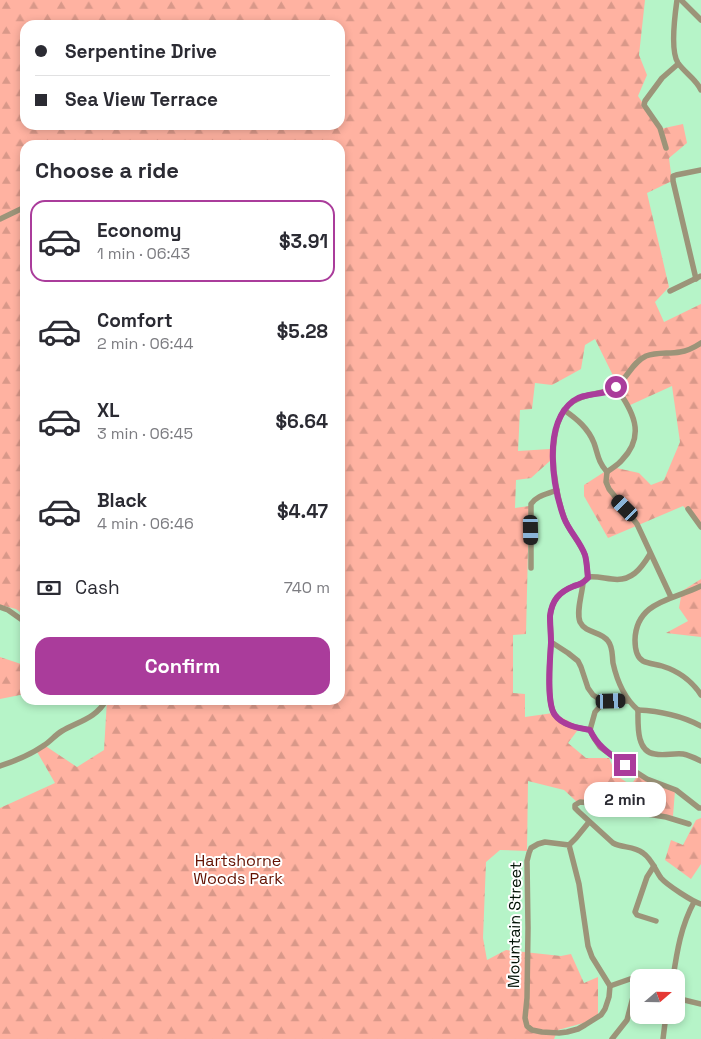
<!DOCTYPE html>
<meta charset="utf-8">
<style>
:root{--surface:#fff;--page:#f7f7f7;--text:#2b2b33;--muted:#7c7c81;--line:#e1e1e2;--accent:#aa3c9b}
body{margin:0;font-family:"Space Grotesk",sans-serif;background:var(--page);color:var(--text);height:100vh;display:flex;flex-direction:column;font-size:19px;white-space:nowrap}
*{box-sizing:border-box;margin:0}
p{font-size:16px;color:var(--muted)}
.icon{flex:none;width:28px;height:28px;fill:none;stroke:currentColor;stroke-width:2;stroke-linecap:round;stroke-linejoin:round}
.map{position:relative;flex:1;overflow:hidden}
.drawer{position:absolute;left:20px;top:140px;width:325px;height:565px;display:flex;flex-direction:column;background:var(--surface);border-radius:15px;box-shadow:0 2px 8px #0003}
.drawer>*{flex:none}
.hud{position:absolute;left:20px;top:20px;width:325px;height:110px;border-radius:15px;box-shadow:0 2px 8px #0003;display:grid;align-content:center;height:110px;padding:0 15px;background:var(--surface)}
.needle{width:32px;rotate:70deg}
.tools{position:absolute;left:630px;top:969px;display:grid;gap:10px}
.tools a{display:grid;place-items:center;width:55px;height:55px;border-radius:10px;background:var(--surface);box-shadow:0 2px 8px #0003;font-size:25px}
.end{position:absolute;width:22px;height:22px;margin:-11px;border:6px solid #aa3c9b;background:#fff;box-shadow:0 0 0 2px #fff}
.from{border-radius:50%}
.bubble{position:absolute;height:35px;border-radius:15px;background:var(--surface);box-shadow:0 2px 8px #0003;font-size:16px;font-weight:700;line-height:35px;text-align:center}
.car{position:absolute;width:15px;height:30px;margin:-15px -8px;border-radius:6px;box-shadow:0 0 4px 1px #0007;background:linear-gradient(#222 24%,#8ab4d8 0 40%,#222 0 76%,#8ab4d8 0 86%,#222 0)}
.hud b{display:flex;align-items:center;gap:18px;height:48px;font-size:19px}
.hud b+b{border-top:1px solid var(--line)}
.hud i{width:12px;height:12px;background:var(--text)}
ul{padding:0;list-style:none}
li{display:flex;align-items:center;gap:15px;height:82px;margin:0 10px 8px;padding:0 5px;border:2px solid transparent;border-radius:15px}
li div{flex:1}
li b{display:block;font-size:19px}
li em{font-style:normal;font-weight:700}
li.active{border-color:var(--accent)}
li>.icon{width:45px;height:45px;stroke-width:1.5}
h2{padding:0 15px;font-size:22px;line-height:60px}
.pay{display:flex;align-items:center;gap:12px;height:55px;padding:0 15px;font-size:19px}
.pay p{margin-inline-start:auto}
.button{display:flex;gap:10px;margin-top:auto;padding:10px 15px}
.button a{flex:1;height:58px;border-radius:15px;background:var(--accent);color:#fff;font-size:20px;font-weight:700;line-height:58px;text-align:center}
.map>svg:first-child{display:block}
.forest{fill:url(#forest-firs);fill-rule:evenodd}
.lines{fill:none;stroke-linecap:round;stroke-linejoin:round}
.minor{stroke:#9c9479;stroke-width:5.5}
.route{stroke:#aa3c9b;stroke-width:6}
.labels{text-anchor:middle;stroke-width:4;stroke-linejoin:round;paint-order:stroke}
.park-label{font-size:16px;fill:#631101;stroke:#fff}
.street-label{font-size:16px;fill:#001104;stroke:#fff}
</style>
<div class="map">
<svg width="701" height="1039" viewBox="0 0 701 1039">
<defs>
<pattern id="forest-firs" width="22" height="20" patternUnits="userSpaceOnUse" patternTransform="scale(1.25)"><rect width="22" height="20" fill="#ffb2a1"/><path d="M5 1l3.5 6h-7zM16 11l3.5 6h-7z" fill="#d99889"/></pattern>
</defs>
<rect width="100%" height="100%" fill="#b6f4c8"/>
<g class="forest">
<path d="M0,0h645l-6,55 8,20 -9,21 22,33 23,-5 4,19 -18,15 3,23 -25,12 22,94 -14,15 9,20 37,-18v220l-18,-18 -75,32 -24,-42v-11l28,-18 27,6 12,12 13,-5 16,-38 -8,-56 -44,20 -33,-67 -10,6 -4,24 -29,16 -17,-2 -3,26 -12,1 -2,41 32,-2 1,11 -20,18 -15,2 -1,28 14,-2 -3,128 -13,1v58l12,1v23l28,-4 27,14 -12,16 18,15h23l8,18 14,9 7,-10 37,16 -2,25 -96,-14 -13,-12 -36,-9 -1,70 -27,-1 -14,12 -3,76 4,22 19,-10 55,6 10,-2 13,29 14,-6v37l-11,8 -29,8 -4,9h-554v-231l55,-25 -19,-33 8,-5 33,22 27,-17 3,-50h233v-555h-315v471l-9,-7 -16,-4zM25,25h315v100h-315z"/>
<polygon points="701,579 701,637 666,633 688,621 679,608 682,591"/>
<polygon points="25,656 25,694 0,699 0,657 21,664"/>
<polygon points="701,818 701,864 691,879 665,860 671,840 683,845 696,820"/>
</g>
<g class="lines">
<g class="minor">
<path d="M677,0c-2,14 -7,51 1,63 7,10 18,16 23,27"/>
<polyline points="681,0 701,20"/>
<polyline points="666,148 660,128 644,105 645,101 662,78 678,64"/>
<polyline points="0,219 25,207"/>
<polyline points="696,279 673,181 673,176 676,175 701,170"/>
<polyline points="670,291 701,276"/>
<path d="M616,387c16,24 31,47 6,73 -4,5 -10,8 -15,12l-1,10 3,7 28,35 34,73"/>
<path d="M564,410c13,9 24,18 30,33 4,11 4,19 13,29"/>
<polyline points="688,509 701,527"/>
<path d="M531,568v-64c6,-9 17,-10 26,-14"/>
<path d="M588,577c-1,-7 -1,-15 -3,-22 -5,-12 -14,-22 -19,-33 -5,-11 -8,-25 -10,-37 -5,-25 -6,-74 22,-86 11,-6 25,-5 36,-11 13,-8 17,-25 32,-32 11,-4 23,-2 34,-4 7,-1 15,-5 21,-9"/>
<path d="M583,583c-1,12 -7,28 -3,39 6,12 21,9 28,19 5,6 4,14 5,22 4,18 11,35 25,47"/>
<path d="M701,586c-28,14 -65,15 -66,54 0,8 1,17 8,21 6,3 13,3 19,5 16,5 30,15 39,29"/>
<polyline points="0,607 8,610 25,622"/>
<polyline points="551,642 568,653 578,661 581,667 588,688 593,695 604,702 628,701"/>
<polyline points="604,702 595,712 590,730 594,738 600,747 625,765 647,779 676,790 699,808 701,808"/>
<path d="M638,710c0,14 -2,42 17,44 9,2 18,-1 28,0 6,1 12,4 18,7"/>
<path d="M638,710c23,1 42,5 63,16"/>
<path d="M590,730c-12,-2 -28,-5 -35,-15 -9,-11 -5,-57 -4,-72 0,-9 -1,-18 -1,-27 2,-16 9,-24 24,-30 7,-2 9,-3 14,-9 8,-1 15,1 24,2 19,3 29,-10 38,-25"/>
<path d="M0,766c15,-5 30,-11 43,-20 7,-4 12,-11 19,-15 15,-9 35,-13 44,-31"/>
<path d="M689,824l-23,-7 -50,-8 -26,-6 -10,-1 -5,3v3l4,4 34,31c9,5 21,3 30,10 9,6 12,17 18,25 6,7 32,24 40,26"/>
<polyline points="569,845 579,884 588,946 592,957 610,986 609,997 605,1009 601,1015 585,1025 578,1029 567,1032 559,1033 542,1032 532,1030 527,1026 525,1018 527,998 528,928 527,861 529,853 531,848 538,844 545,842 569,845 576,838 589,822"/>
<polyline points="654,866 647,877 635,912 637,915 656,921"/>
<polyline points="642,978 647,978"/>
<path d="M673,978c4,-27 8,-52 21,-76"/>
<polyline points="610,986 630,979 639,978"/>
<polyline points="676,998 701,1004"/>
<polyline points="612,1039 627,1020 638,978"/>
<polyline points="663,1039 666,1015"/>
</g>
</g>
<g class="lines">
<path class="route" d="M616,387c-3,1 -7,3 -10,5 -11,3 -24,2 -33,9 -31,24 -20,86 -9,117 5,13 16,23 21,37 2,7 2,15 3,23 -5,5 -7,6 -14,8 -15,6 -22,14 -24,30 0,9 1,18 1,27 -1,15 -5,61 4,72 7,10 23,13 35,15 8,17 20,24 35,35"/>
</g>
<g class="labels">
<g class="park-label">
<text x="238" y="866">Hartshorne<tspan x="238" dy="18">Woods Park</tspan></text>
</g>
<g class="street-label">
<text transform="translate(514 925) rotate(-89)" y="6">Mountain Street</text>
</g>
</g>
</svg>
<div class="tools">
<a><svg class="needle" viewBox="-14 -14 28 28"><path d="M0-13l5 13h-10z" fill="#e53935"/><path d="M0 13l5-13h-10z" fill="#7c7c81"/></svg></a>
</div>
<i class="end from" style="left:616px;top:387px"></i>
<i class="end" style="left:625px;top:765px"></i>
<div class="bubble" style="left:584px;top:782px;width:82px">2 min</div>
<i class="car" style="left:625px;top:508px;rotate:315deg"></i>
<i class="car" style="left:531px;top:530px;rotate:179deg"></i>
<i class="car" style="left:611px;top:701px;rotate:88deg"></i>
<div class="hud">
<b><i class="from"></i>Serpentine Drive</b>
<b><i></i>Sea View Terrace</b>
</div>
<section class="drawer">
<h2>Choose a ride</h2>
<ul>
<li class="active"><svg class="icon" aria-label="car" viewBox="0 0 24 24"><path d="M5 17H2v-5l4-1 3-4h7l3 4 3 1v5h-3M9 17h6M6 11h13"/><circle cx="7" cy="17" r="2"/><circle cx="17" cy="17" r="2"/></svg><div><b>Economy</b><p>1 min · 06:43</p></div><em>$3.91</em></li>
<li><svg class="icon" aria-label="car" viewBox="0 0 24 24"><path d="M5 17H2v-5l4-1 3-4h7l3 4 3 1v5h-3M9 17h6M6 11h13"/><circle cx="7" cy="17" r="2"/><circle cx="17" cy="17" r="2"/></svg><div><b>Comfort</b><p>2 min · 06:44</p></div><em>$5.28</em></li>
<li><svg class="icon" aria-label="car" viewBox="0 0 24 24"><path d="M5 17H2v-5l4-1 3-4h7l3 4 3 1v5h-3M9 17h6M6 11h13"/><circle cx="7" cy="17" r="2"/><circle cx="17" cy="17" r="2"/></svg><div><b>XL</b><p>3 min · 06:45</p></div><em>$6.64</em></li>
<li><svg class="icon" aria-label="car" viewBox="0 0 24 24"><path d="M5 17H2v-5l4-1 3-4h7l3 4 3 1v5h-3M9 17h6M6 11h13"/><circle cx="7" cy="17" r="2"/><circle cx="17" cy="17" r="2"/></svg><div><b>Black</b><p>4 min · 06:46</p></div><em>$4.47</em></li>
</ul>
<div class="pay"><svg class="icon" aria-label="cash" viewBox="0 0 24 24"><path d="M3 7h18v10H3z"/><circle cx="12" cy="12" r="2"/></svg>Cash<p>740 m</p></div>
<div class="button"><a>Confirm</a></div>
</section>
</div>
